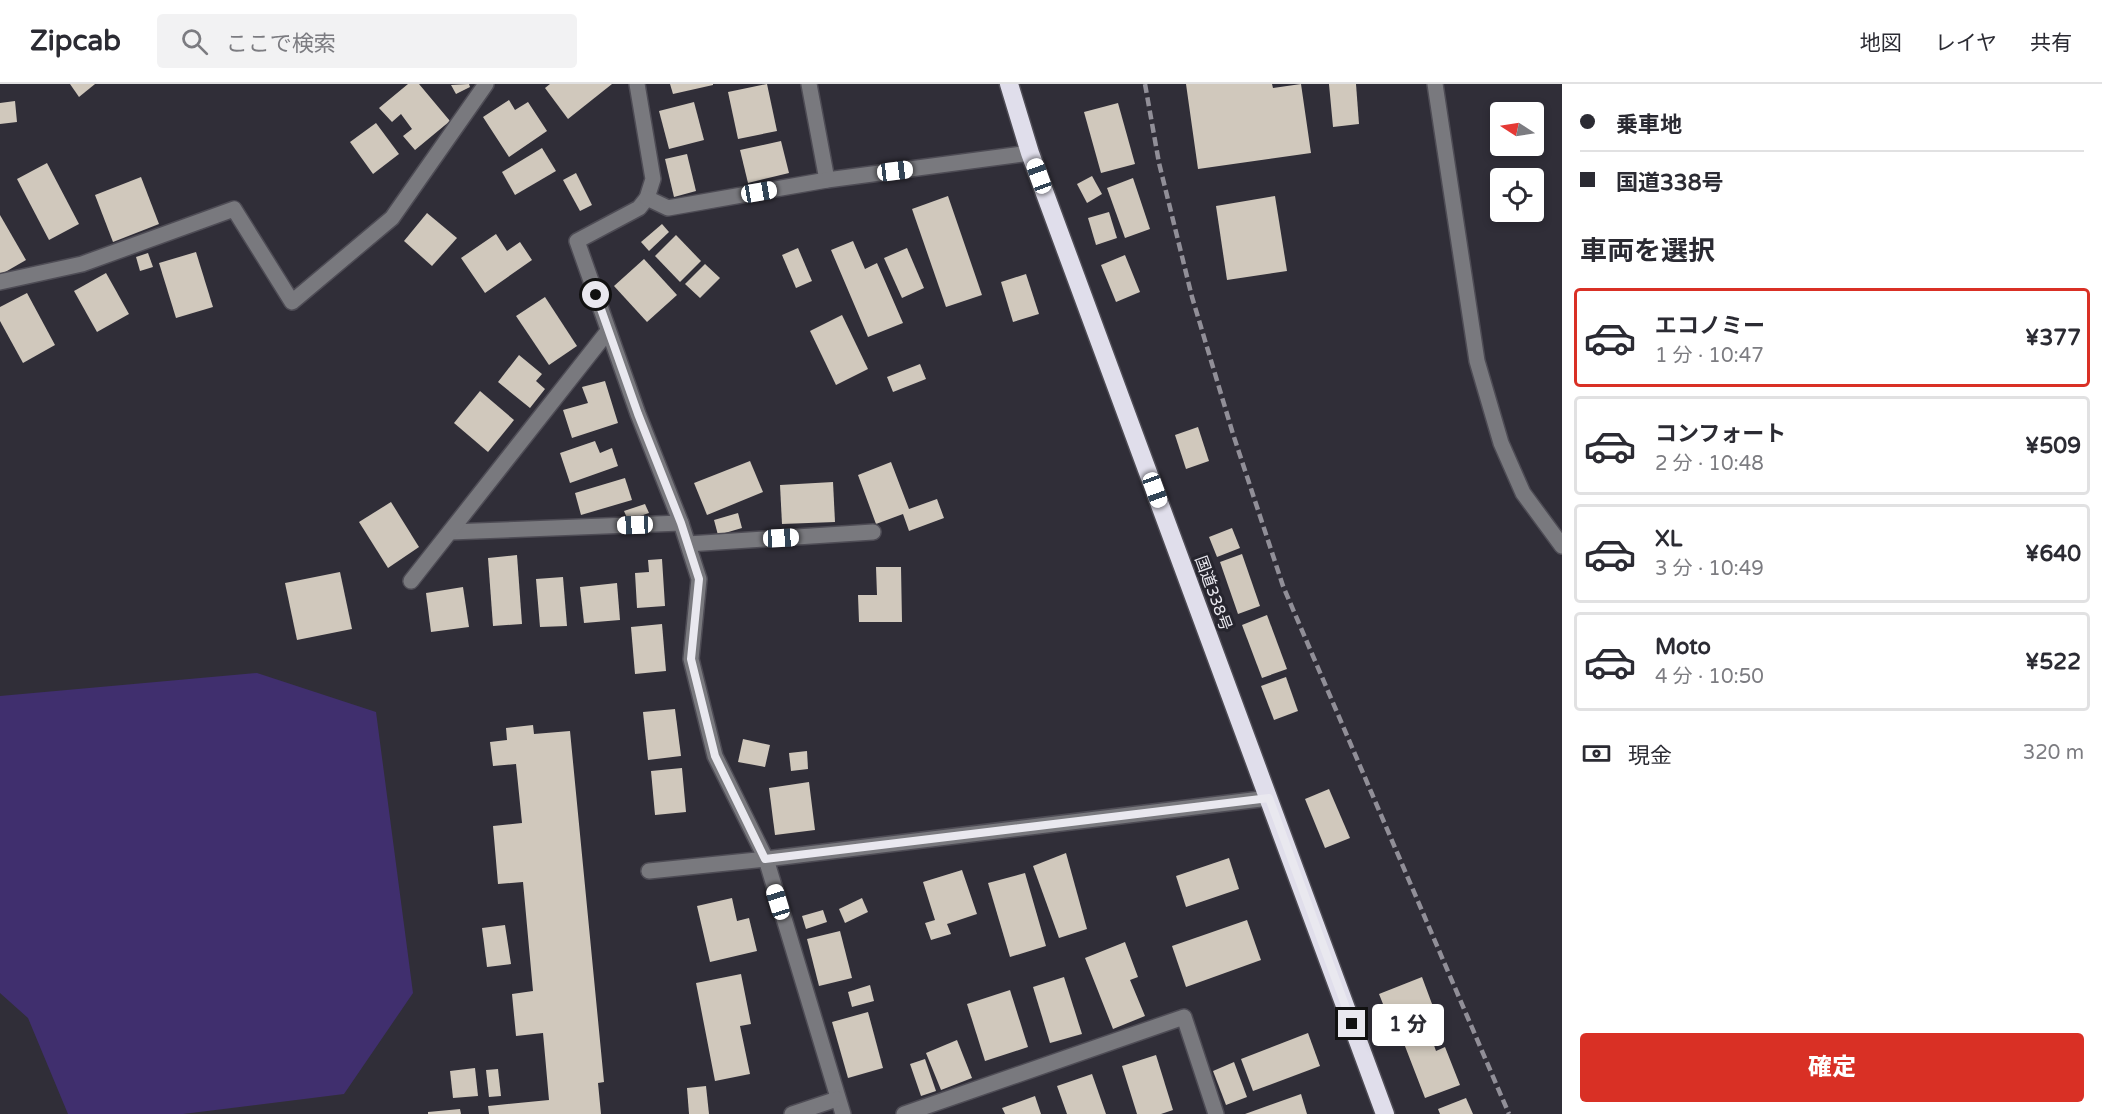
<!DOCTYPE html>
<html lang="ja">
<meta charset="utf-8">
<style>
:root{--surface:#fff;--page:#f2f2f3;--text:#2b2b33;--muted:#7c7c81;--line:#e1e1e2;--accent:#d93025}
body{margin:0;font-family:"Varela Round","Noto Sans JP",sans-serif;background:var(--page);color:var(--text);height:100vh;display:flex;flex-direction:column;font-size:22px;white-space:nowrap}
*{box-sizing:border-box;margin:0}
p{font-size:20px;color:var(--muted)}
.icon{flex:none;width:33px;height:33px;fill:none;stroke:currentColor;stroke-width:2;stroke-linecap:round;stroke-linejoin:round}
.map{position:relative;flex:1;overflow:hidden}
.side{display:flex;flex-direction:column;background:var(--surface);width:540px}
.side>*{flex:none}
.banner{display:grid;align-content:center;height:132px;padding:0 18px;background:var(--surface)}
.needle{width:39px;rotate:282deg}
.fabs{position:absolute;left:1490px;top:18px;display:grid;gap:12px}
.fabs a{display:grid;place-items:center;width:54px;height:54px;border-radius:6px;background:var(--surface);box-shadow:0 3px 9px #0003;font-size:30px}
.end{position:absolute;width:27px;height:27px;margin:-14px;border:8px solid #e9e8ef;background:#111;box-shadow:0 0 0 3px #111}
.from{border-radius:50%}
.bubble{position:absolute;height:42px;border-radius:6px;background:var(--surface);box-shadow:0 3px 9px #0003;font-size:20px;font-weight:800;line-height:42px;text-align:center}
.car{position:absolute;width:18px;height:36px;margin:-18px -9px;border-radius:8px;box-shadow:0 0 4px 2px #0007;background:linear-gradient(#fff 24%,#345 0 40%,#fff 0 76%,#345 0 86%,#fff 0)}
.banner b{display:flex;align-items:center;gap:21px;height:57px;font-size:22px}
.banner b+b{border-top:2px solid var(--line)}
.banner i{width:15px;height:15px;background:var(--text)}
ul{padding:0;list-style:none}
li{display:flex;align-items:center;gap:18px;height:99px;margin:0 12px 9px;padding:0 6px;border:3px solid var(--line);border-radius:6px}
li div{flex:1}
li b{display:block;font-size:22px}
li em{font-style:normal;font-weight:800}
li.on{border-color:var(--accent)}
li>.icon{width:54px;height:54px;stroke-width:1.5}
h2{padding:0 18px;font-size:27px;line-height:72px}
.pay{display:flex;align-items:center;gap:15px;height:66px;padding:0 18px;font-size:22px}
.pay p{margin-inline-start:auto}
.action{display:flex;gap:12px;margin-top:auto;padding:12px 18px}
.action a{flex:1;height:69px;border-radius:6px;background:var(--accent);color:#fff;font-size:24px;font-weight:800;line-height:69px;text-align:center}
header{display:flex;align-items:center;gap:36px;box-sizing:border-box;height:84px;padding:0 30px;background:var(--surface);border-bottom:2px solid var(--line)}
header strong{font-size:28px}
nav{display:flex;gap:33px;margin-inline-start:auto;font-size:21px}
.search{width:420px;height:54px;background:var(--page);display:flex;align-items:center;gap:15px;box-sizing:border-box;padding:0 21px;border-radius:6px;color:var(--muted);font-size:22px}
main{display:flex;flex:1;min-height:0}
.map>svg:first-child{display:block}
.green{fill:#402f6e}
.building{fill:#d0c8bc}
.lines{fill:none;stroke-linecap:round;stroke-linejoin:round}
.minor-casing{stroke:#4e4c55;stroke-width:18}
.highway-casing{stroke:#4e4c55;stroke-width:21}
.minor{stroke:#79797e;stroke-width:15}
.highway{stroke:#e0deeb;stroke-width:18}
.rail{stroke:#918f98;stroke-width:4.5;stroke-dasharray:9 4.5;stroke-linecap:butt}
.route{stroke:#e9e8ef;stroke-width:8}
.labels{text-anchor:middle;stroke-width:6;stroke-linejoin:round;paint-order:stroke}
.street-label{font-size:16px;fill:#e9e8ef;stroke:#26252e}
</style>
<header>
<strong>Zipcab</strong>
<div class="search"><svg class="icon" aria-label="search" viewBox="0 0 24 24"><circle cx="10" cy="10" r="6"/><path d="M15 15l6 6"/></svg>ここで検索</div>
<nav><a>地図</a><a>レイヤ</a><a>共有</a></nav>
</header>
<main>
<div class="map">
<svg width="1562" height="1030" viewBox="0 0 1562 1030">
<rect width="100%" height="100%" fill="#302e38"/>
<polygon class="green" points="257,589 376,628 413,909 344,1010 183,1030 68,1030 28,934 0,909 0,612"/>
<g class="building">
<polygon points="70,0 95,0 79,13"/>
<polygon points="408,0 419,0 450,37 415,66 403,52 412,45 401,30 392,38 379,24"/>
<polygon points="469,0 470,3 456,10 451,1"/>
<polygon points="550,0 612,0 568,35 545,4"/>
<polygon points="670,0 713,0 713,1 673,10"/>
<polygon points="767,0 777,47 738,55 728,8"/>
<polygon points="1186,0 1272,0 1273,4 1301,0 1311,69 1198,85"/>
<polygon points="1329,0 1356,0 1359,40 1333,43"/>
<polygon points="509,16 515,26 528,18 547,47 509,73 483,33"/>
<polygon points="15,17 17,38 0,40 0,19"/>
<polygon points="694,18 704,56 669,65 659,27"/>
<polygon points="1118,19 1135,80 1101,89 1084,28"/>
<polygon points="376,39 399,70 373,90 350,58"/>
<polygon points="781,57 789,89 748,99 740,66"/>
<polygon points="542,64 556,87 515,111 502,88"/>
<polygon points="687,70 696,107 674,113 665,75"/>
<polygon points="47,79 79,140 49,156 17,95"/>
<polygon points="576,89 592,121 580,127 563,96"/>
<polygon points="1092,92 1102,110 1087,119 1077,100"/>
<polygon points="141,93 159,140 113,158 95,111"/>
<polygon points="1133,94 1150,145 1125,154 1107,104"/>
<polygon points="948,112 982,211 946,223 912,125"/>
<polygon points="1275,112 1287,187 1227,196 1216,122"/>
<polygon points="1109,128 1117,154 1096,161 1088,134"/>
<polygon points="427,129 457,154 432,182 404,157"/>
<polygon points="0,131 26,176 0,191"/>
<polygon points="662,140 669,148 649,167 641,158"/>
<polygon points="496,150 507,167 520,158 532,176 485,209 461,174"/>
<polygon points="676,151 701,177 680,198 655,172"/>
<polygon points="853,157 865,185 877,179 903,239 868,253 831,166"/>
<polygon points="798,164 812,197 796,204 782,171"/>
<polygon points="907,164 924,204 902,214 884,174"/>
<polygon points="196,168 213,223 176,234 159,179"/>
<polygon points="148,169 153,183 140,187 136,173"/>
<polygon points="1125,171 1140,208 1116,218 1101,181"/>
<polygon points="644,175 677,211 647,238 614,202"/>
<polygon points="705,180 720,194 700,214 685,200"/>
<polygon points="106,189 129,230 97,248 74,207"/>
<polygon points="1026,190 1039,230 1013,238 1001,198"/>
<polygon points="27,209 55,261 23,279 0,237 0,223"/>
<polygon points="545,213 577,262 549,281 516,232"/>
<polygon points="842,231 868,285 836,301 810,247"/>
<polygon points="519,271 542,290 536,297 545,305 530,324 498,298"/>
<polygon points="920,280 926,295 893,308 887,293"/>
<polygon points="605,297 618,339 572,354 563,326 588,319 582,303"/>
<polygon points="480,307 514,336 488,368 454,339"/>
<polygon points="1198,343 1209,377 1186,385 1175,351"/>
<polygon points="595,357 600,369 612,364 618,382 570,399 560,369"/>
<polygon points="750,377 763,408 707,431 694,399"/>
<polygon points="891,378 909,425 937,415 944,434 909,447 903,430 876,440 858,391"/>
<polygon points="625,394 632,416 581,431 575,409"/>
<polygon points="833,398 835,438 782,440 780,401"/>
<polygon points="391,418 419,463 388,484 359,438"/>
<polygon points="645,420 649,429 628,436 624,427"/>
<polygon points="738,429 742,444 718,451 714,436"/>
<polygon points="1232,444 1240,464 1217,473 1209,453"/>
<polygon points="1242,470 1260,522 1238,530 1220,478"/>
<polygon points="517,471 522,540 493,542 488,474"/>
<polygon points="662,475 665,522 637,524 635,489 649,488 648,476"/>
<polygon points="876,483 901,483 902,538 859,538 858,511 877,511"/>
<polygon points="340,488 352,545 297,556 285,499"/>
<polygon points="563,493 567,542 540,543 536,495"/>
<polygon points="617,499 620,536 584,539 580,503"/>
<polygon points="463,503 469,543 431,548 426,509"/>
<polygon points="1267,531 1287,585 1262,594 1242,541"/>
<polygon points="662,540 666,587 635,590 631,543"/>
<polygon points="1286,593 1298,627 1274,636 1261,602"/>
<polygon points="675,625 681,672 648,676 643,628"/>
<polygon points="533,641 534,650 570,647 604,998 598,999 601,1030 489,1030 488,1022 549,1016 543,949 516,952 512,910 533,907 523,798 498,800 493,742 522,739 516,680 493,682 490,658 507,656 506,644"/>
<polygon points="743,655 770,661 765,683 738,678"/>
<polygon points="807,667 808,685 791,687 789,669"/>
<polygon points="682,684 686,728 655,731 651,687"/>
<polygon points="809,698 815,746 775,751 769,704"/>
<polygon points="1329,705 1350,754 1325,764 1305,715"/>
<polygon points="1066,769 1087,845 1059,854 1033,782"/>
<polygon points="1229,774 1239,805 1186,823 1176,792"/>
<polygon points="962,786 977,830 947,840 951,850 931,856 925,839 935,836 923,798"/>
<polygon points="1025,789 1046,862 1010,873 988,799"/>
<polygon points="732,814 737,837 749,834 757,867 710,878 697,822"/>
<polygon points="862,814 868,828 845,839 839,825"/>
<polygon points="823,826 827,838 806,845 802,832"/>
<polygon points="1247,836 1261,876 1186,903 1172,862"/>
<polygon points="505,841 511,880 487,883 482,844"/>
<polygon points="840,847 852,894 819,902 807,855"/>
<polygon points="1125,858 1138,893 1130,896 1145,932 1113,945 1085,874"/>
<polygon points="741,890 751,940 740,942 750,990 715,997 696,899"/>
<polygon points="1064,893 1082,950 1050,959 1033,903"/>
<polygon points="1422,893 1435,928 1410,938 1404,923 1387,930 1379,910"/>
<polygon points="870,901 874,917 852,923 848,908"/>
<polygon points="1010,906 1028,963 985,977 967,920"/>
<polygon points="868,928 883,984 848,994 832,938"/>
<polygon points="1429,947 1436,967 1445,963 1460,1001 1425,1014 1403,957"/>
<polygon points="1308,949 1320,982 1253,1007 1241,975"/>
<polygon points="957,956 972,994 941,1006 926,969"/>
<polygon points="1156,971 1173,1026 1161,1030 1137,1030 1122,982"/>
<polygon points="925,975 936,1007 921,1012 910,980"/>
<polygon points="1234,978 1247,1013 1226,1021 1213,987"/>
<polygon points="475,984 478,1012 453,1014 450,987"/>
<polygon points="498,985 501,1012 489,1013 486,986"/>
<polygon points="1092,990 1106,1030 1067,1030 1057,1002"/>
<polygon points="706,1002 709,1030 689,1030 687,1004"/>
<polygon points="1301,1010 1307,1030 1245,1030"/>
<polygon points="1035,1012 1041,1030 1005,1030 1002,1024"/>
<polygon points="1466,1014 1473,1030 1440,1030 1438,1025"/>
<polygon points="460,1025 461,1030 428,1030 428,1028"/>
</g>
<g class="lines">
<defs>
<g id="minor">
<polyline points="637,0 653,95 647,114 639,124 577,157 638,330 681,439 699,495 691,575 715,672 766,775 843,1030"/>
<polyline points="809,0 827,96"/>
<polyline points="1435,0 1477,277 1501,359 1523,409 1562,462"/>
<polyline points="647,114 668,124 827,96 1030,69"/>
<polyline points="0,198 82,180 234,125 292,218 392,134 486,0"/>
<polyline points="450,448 681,439"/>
<polyline points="688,460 873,448"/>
<polyline points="411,497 608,247"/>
<polyline points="649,787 766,775 1269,714"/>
<polyline points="792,1030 837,1015"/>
<polyline points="904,1030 1184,933 1216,1030"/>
</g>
<polyline id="highway" points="1009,0 1030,69 1385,1030"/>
</defs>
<use href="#minor" class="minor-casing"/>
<use href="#highway" class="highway-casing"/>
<use href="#minor" class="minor"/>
<use href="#highway" class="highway"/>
<polyline class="rail" points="1145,0 1159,79 1192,213 1233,350 1283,502 1509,1030"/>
</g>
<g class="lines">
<polyline class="route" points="596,211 638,330 681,439 699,495 691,575 715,672 765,775 1269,714 1352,940"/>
</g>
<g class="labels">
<g class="street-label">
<text transform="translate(1214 509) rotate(70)" y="6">国道338号</text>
</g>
</g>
</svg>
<div class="fabs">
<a><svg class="needle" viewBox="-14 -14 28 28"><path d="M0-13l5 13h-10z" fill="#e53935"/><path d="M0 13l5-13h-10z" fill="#7c7c81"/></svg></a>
<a><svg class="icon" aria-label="locate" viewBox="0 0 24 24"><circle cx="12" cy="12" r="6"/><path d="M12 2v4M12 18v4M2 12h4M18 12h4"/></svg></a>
</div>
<i class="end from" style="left:596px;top:211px"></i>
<i class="end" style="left:1352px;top:940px"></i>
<div class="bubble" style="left:1372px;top:920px;width:72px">1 分</div>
<i class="car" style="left:895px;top:87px;rotate:83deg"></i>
<i class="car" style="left:1039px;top:92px;rotate:340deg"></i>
<i class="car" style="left:759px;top:108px;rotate:80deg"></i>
<i class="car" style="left:1155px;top:406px;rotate:160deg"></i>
<i class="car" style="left:635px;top:441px;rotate:268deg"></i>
<i class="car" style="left:781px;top:454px;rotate:87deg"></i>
<i class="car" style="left:778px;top:818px;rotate:343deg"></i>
</div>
<section class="side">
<div class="banner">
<b><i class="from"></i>乗車地</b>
<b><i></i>国道338号</b>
</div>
<h2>車両を選択</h2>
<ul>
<li class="on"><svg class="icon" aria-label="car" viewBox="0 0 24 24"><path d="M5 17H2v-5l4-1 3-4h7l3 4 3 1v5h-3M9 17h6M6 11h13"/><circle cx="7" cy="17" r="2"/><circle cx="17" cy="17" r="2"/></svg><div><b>エコノミー</b><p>1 分 · 10:47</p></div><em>¥377</em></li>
<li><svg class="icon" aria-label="car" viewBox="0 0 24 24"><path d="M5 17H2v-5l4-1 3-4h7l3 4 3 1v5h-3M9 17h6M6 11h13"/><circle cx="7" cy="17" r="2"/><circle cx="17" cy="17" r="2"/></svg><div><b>コンフォート</b><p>2 分 · 10:48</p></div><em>¥509</em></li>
<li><svg class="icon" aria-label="car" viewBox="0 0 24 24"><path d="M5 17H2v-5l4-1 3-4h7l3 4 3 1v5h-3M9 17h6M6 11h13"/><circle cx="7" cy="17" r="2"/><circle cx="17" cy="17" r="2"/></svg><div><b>XL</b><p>3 分 · 10:49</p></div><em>¥640</em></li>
<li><svg class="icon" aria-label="car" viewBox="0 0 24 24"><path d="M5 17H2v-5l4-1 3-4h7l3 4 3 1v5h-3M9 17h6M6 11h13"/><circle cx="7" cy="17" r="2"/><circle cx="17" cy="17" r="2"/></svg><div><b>Moto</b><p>4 分 · 10:50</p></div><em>¥522</em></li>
</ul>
<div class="pay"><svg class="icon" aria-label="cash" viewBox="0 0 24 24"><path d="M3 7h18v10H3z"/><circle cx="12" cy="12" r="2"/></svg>現金<p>320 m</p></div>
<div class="action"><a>確定</a></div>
</section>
</main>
